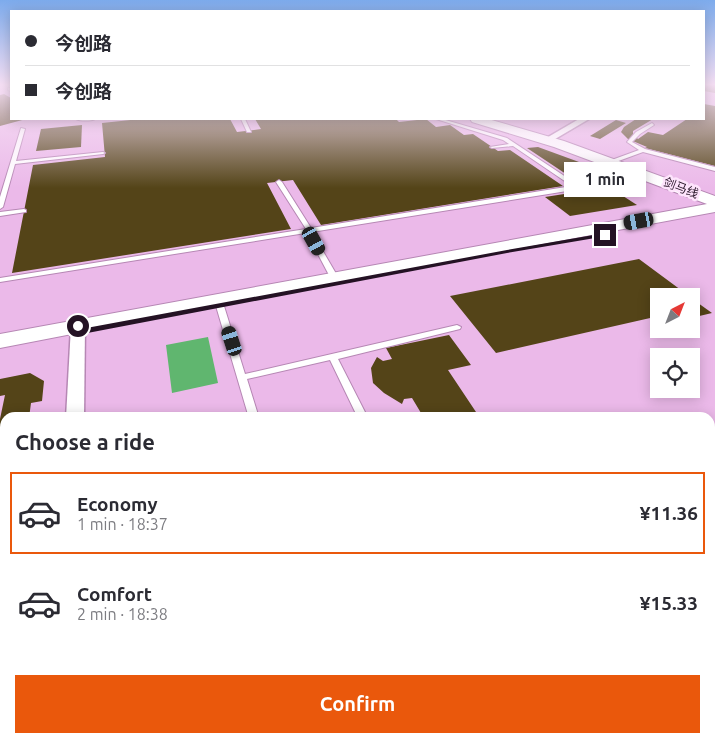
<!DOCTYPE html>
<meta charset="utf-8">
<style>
:root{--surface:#fff;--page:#f7f7f7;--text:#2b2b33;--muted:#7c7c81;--line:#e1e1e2;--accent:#ea580c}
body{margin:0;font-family:Ubuntu,"Noto Sans SC",sans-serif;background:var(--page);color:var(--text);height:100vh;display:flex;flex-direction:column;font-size:19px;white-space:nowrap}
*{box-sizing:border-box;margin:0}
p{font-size:16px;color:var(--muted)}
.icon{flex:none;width:28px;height:28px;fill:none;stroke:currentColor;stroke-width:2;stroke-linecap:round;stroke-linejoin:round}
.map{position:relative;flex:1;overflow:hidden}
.side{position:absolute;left:0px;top:412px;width:715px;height:331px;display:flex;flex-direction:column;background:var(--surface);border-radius:15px 15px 0 0;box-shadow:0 2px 12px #0003}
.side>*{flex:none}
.top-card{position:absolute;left:10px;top:10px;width:695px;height:110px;border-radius:0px;box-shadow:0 2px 12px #0003;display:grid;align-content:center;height:110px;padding:0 15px;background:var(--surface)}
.needle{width:32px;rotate:42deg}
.fabs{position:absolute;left:650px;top:288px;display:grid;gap:10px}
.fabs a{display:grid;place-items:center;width:50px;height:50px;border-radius:0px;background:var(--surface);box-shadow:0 2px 12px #0003;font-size:25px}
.end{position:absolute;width:22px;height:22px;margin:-11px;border:6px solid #241224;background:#fff;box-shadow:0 0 0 2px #fff}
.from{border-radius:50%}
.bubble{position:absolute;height:35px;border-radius:0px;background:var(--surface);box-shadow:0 2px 12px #0003;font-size:16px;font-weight:700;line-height:35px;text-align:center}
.car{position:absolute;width:15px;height:30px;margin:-15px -8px;border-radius:6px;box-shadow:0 0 4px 1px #0007;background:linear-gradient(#222 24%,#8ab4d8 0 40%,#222 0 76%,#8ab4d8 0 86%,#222 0)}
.top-card b{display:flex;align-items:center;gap:18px;height:48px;font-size:19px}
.top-card b+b{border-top:1px solid var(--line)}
.top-card i{width:12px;height:12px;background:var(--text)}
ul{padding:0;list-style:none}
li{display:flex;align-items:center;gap:15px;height:82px;margin:0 10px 8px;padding:0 5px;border:2px solid transparent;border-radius:0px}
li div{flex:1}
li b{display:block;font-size:19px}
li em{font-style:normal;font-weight:700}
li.current{border-color:var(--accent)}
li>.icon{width:45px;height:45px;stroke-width:1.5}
h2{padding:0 15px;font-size:22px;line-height:60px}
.primary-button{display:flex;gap:10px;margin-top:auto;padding:10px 15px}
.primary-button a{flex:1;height:58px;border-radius:0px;background:var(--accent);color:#fff;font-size:20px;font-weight:700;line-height:58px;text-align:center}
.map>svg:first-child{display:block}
.green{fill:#60b66f}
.building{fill:#544418}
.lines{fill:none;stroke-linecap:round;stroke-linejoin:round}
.service-casing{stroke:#b687b4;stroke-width:2}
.minor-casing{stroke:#b687b4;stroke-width:3}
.secondary-casing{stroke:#b687b4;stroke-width:2}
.service{fill:#fff;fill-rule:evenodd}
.minor{fill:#fff;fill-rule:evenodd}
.secondary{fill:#fff;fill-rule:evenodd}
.route{fill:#241224}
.labels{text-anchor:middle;stroke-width:5;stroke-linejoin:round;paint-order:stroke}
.far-street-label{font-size:12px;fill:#241224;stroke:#fee4fc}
</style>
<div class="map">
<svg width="715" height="743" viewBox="0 0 715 743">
<rect width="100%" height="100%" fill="#ebb9e9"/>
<polygon class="green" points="208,337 218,383 172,393 166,345"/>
<g class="building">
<polygon points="704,84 715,84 715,93 704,91"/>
<polygon points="4,94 11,98 11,119 26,119 0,126 0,95"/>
<polygon points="704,104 715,106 715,166 645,148 647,147 628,139 621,132 624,127 636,119 653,119 633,131 633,134 638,139 648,132 663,135 687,119 704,119"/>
<polygon points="140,119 230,119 237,132 261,129 255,119 396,119 399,122 426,119 436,127 450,125 464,135 473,134 498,151 510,150 563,186 321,225 293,180 267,183 291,229 12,273 33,165 105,157 102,123"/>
<polygon points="616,120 626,123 600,139 590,136"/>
<polygon points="82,125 81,147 36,151 41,129"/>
<polygon points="538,147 579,162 617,176 578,182 527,148"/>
<polygon points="609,187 637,205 570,216 545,197"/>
<polygon points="639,259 689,296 659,296 659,316 496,353 450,296"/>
<polygon points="691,298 712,313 691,318"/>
<polygon points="449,335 471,365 448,370 480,418 424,418 412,398 404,399 402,404 384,393 373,383 371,368 377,357 383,361 392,359 386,348"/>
<polygon points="30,373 44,381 42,401 31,403 29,418 5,418 5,448 0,449 0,419 5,395 0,396 0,379"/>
<polygon points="5,467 5,622 0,624 0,468"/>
</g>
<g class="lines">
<defs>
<g id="service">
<polygon points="8,88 11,88 11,91 8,90"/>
<path d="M76,119h19c-4,2 -15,2 -19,0z"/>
<polygon points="241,119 245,119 251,132 247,132"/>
<polygon points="436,119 442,119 507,138 578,185 623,178 626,180 623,182 0,282 0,278 306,229 276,182 279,180 282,182 311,228 572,186 513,146 492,148 490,147 509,144 503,140"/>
<polygon points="652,123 654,125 640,134 632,142 645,149 715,167 715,171 643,152 613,163 609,163 609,161 639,150 627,142 636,132"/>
<polygon points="21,128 25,129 16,161 103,152 105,153 103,154 15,164 3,207 0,209 0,197"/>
<polygon points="24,209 26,210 26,212 0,216 0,212"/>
<polygon points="314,239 317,241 338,277 337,279 334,279 330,277 311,241"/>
<polygon points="217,304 223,304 224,306 245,374 457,325 461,327 460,329 338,359 368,418 358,418 330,360 247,379 259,418 249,418 216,306"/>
</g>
<g id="minor">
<polygon points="579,119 589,119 550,142 544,142 543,140"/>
<polygon points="78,321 83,323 85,326 84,418 66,418 71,326 73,323"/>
</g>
<polygon id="secondary" points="470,119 488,119 564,141 715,196 715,212 334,283 0,348 0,334 707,204 554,147 472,122"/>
</defs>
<use href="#service" class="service-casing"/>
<use href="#minor" class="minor-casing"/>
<use href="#secondary" class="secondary-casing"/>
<use href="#service" class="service"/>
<use href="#minor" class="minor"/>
<use href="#secondary" class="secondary"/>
</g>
<linearGradient id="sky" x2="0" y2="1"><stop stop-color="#7dabec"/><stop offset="0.45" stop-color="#f6e0f5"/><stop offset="1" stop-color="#f6e0f5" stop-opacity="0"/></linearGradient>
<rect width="715" height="188" fill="url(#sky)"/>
<polygon class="route" points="605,233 607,236 507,253 77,335 73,333 75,326 78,324 82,326 81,329 507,250"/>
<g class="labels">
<g class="far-street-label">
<text transform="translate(681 188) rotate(21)" y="4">剑马线</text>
</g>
</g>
</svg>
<div class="fabs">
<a><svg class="needle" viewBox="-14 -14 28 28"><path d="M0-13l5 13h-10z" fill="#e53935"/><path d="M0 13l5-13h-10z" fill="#7c7c81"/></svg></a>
<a><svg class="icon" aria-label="locate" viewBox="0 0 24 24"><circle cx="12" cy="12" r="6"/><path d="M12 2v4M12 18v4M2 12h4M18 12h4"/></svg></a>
</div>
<i class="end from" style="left:78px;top:326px"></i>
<i class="end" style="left:605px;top:235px"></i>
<div class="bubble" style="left:564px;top:162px;width:82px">1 min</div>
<i class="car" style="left:639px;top:221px;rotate:260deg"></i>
<i class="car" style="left:314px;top:241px;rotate:151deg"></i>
<i class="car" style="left:232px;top:341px;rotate:342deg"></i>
<div class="top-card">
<b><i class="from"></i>今创路</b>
<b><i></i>今创路</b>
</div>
<section class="side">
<h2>Choose a ride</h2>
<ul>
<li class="current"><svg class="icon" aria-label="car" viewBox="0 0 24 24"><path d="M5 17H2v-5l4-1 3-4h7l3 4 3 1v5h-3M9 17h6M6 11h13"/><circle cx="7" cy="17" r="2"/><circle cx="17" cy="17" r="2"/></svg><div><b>Economy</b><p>1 min · 18:37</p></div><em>¥11.36</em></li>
<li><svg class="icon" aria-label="car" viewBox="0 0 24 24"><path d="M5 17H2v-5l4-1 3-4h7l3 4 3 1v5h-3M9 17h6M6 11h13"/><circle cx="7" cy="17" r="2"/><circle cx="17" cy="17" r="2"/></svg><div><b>Comfort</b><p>2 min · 18:38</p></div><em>¥15.33</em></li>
</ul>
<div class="primary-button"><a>Confirm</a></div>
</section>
</div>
